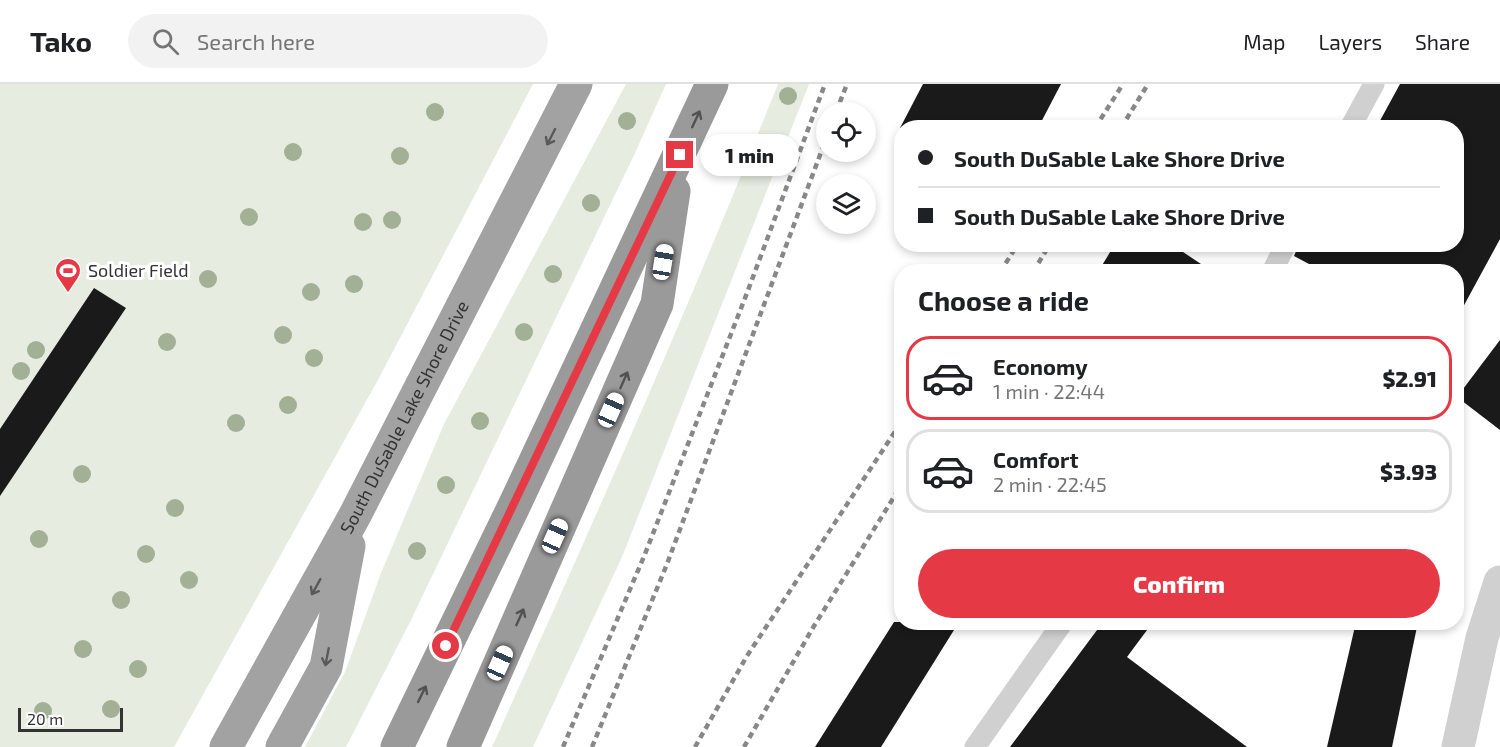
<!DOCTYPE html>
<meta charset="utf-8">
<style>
:root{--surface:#fff;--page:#f2f2f2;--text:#202124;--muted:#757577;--line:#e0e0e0;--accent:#e63946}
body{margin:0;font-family:"Exo 2",sans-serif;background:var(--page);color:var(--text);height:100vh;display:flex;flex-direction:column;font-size:22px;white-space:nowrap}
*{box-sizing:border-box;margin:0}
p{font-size:20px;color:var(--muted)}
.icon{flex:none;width:33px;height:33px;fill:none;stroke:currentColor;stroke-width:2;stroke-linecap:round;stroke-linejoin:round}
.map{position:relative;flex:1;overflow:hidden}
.details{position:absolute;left:894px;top:180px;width:570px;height:366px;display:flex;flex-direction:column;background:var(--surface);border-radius:24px;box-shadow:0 3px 9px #0003}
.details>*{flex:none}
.hud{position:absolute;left:894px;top:36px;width:570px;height:132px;border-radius:24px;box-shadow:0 3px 9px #0003;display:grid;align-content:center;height:132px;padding:0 24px;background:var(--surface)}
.controls{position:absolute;left:816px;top:18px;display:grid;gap:12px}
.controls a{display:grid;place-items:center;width:60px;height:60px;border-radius:50%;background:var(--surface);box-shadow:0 3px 9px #0003;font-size:30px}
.scale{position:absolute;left:18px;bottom:15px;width:105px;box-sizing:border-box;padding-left:6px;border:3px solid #333;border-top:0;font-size:16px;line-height:21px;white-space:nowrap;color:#333;-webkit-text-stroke:4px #fff;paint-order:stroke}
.end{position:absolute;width:27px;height:27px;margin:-14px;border:8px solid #e63946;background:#fff;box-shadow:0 0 0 3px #fff}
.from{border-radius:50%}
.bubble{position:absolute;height:42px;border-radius:21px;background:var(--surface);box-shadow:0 3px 9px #0003;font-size:20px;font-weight:800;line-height:42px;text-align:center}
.car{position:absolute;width:18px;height:36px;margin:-18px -9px;border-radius:8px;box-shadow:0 0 4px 2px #0007;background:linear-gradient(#fff 24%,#345 0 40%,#fff 0 76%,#345 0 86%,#fff 0)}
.hud b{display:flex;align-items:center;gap:21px;height:57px;font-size:22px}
.hud b+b{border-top:2px solid var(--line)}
.hud i{width:15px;height:15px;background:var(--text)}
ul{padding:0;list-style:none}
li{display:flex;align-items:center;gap:18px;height:84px;margin:0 12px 9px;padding:0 12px;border:3px solid var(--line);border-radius:24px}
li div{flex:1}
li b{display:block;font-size:22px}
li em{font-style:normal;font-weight:800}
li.on{border-color:var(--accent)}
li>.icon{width:54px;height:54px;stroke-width:1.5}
h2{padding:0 24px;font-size:27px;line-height:72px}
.cta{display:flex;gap:12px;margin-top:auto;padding:12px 24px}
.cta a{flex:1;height:69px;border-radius:36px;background:var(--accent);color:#fff;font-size:24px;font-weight:800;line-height:69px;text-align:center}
header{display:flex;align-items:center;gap:36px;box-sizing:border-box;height:84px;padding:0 30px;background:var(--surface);border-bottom:2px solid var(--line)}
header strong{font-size:28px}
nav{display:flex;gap:33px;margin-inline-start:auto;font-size:21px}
.search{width:420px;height:54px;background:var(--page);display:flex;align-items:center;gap:15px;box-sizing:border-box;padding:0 21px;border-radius:33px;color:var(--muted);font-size:22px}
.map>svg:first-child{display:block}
.green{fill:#e6ecdf}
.building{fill:#1a1a1a}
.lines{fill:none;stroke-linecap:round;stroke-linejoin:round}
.service{stroke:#d0d0d0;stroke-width:21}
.minor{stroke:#d0d0d0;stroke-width:33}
.trunk{stroke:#a2a2a2;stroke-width:33}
.motorway{stroke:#9a9a9a;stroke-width:33}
.rail{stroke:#888;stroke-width:4.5;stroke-dasharray:6 4.5;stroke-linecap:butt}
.tree{fill:#a2b095}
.oneway{stroke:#525252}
.oneway2{stroke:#5a5a5a}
.route{stroke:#e63946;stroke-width:8}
.labels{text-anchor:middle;stroke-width:6;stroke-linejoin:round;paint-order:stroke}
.poi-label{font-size:18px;fill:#333;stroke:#fff;text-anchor:start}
.street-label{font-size:18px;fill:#333;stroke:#fff}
</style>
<header>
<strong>Tako</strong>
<div class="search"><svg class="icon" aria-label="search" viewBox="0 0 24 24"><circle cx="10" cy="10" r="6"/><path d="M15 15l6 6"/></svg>Search here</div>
<nav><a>Map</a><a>Layers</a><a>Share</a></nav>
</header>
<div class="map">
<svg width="1500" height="663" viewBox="0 0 1500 663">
<rect width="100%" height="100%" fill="#fff"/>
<g class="green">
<polygon points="0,0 533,0 379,294 174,663 0,663"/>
<polygon points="626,0 666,0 635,69 410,538 346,663 305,663 345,588 381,489 444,340"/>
<path d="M778,0h31l-187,473 -89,190h-41c99,-219 197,-439 286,-663z"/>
</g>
<g class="building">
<polygon points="923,0 1061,0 1038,44 900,44"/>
<polygon points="1400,0 1500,0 1500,155 1456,236 1456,188 1324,188 1294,172 1299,160 1456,160 1456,44 1376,44"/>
<polygon points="1115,160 1171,160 1213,188 1098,188"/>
<polygon points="94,204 126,224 0,412 0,345"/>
<polygon points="1500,256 1500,346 1457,313"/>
<polygon points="894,538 959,538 881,663 815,663"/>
<polygon points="1103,538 1153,538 1127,573 1247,663 1010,663"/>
<polygon points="1356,538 1418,538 1392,663 1327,663"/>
</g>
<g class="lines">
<g class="service">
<polyline points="1350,44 1374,0"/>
<polyline points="1272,188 1286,160"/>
<polyline points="975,663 1063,538"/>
</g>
<polyline class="minor" points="1458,663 1482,554 1500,498"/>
<g class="trunk">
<path id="s1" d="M226,663l128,-230 222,-433"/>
<polyline points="282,663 326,583 349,462"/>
</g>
<g class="motorway">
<polyline points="397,663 514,422 712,0"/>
<polyline points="463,663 657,220 674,107"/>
</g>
<g class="rail">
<polyline points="836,28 847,0"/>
<polyline points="1095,44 1123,0"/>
<polyline points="1121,44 1148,0"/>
<polyline points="1000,188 1018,160"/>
<polyline points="1033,188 1050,160"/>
<polyline points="563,663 645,470 747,209 825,0"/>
<polyline points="592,663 667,480 826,55"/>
<polyline points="695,663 747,572 902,337"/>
<polyline points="744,663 814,542 902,400"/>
</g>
</g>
<g class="tree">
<circle cx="788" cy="12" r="9"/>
<circle cx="435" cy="28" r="9"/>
<circle cx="627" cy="37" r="9"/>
<circle cx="293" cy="68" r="9"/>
<circle cx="400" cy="72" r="9"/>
<circle cx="764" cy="77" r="9"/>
<circle cx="591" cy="119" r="9"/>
<circle cx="249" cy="133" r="9"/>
<circle cx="392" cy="136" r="9"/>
<circle cx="363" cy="138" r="9"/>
<circle cx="553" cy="190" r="9"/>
<circle cx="208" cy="195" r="9"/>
<circle cx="354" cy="200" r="9"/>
<circle cx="311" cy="208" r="9"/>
<circle cx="524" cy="248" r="9"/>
<circle cx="283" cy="251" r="9"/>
<circle cx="167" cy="258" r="9"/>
<circle cx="36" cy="266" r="9"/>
<circle cx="314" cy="274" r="9"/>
<circle cx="21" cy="287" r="9"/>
<circle cx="288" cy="321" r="9"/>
<circle cx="480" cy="337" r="9"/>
<circle cx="236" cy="339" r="9"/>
<circle cx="82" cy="390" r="9"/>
<circle cx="446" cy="401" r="9"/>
<circle cx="175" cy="424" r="9"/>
<circle cx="39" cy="455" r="9"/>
<circle cx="417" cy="467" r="9"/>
<circle cx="146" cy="470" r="9"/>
<circle cx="189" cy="496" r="9"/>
<circle cx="121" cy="516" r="9"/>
<circle cx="83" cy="565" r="9"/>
<circle cx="138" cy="585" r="9"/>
<circle cx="111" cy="625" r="9"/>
<circle cx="43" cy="627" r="9"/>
</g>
<defs><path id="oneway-shaft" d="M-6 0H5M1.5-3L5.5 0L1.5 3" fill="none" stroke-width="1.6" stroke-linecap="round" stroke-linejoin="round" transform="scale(1.5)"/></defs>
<g class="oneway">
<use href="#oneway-shaft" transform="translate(696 35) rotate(-65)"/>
<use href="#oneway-shaft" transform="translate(624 296) rotate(-66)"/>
<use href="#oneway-shaft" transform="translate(520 533) rotate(-66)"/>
<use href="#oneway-shaft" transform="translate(422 610) rotate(-64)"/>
</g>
<g class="oneway2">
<use href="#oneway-shaft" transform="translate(551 53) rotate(117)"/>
<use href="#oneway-shaft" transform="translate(316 503) rotate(119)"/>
<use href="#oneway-shaft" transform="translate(327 573) rotate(101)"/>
</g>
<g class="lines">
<polyline class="route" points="446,562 680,71"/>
</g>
<defs>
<symbol id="stadium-pin" viewBox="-11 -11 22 30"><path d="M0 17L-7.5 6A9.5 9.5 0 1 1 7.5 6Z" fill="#e63946" stroke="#fff"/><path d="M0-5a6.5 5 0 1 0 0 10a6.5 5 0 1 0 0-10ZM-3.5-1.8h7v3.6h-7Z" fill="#fff"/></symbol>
</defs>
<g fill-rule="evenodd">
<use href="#stadium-pin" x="53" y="172" width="30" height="40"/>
</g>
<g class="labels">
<g class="poi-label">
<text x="88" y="193">Soldier Field</text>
</g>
<g class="street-label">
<text dy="6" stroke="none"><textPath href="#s1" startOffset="375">South DuSable Lake Shore Drive</textPath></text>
</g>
</g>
</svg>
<div class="controls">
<a><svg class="icon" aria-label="locate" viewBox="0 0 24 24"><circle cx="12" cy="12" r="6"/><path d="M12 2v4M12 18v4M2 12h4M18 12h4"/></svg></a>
<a><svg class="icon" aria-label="layers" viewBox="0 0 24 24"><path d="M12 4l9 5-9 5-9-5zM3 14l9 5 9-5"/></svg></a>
</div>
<div class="scale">20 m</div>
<i class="end from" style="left:446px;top:562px"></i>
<i class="end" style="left:680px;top:71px"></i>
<div class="bubble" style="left:700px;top:50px;width:99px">1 min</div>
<i class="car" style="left:663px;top:178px;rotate:9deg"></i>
<i class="car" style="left:611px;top:326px;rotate:24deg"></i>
<i class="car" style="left:555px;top:452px;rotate:24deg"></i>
<i class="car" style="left:500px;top:579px;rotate:24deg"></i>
<div class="hud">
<b><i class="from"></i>South DuSable Lake Shore Drive</b>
<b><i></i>South DuSable Lake Shore Drive</b>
</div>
<section class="details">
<h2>Choose a ride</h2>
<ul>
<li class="on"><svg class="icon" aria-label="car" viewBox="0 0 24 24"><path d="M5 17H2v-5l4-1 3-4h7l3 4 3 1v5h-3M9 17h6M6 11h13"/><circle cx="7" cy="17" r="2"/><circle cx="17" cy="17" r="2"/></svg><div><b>Economy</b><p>1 min · 22:44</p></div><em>$2.91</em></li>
<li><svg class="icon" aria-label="car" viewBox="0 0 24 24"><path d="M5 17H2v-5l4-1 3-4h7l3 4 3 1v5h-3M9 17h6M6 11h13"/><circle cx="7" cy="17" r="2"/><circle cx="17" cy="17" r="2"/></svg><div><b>Comfort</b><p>2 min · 22:45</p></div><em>$3.93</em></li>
</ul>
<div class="cta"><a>Confirm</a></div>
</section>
</div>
